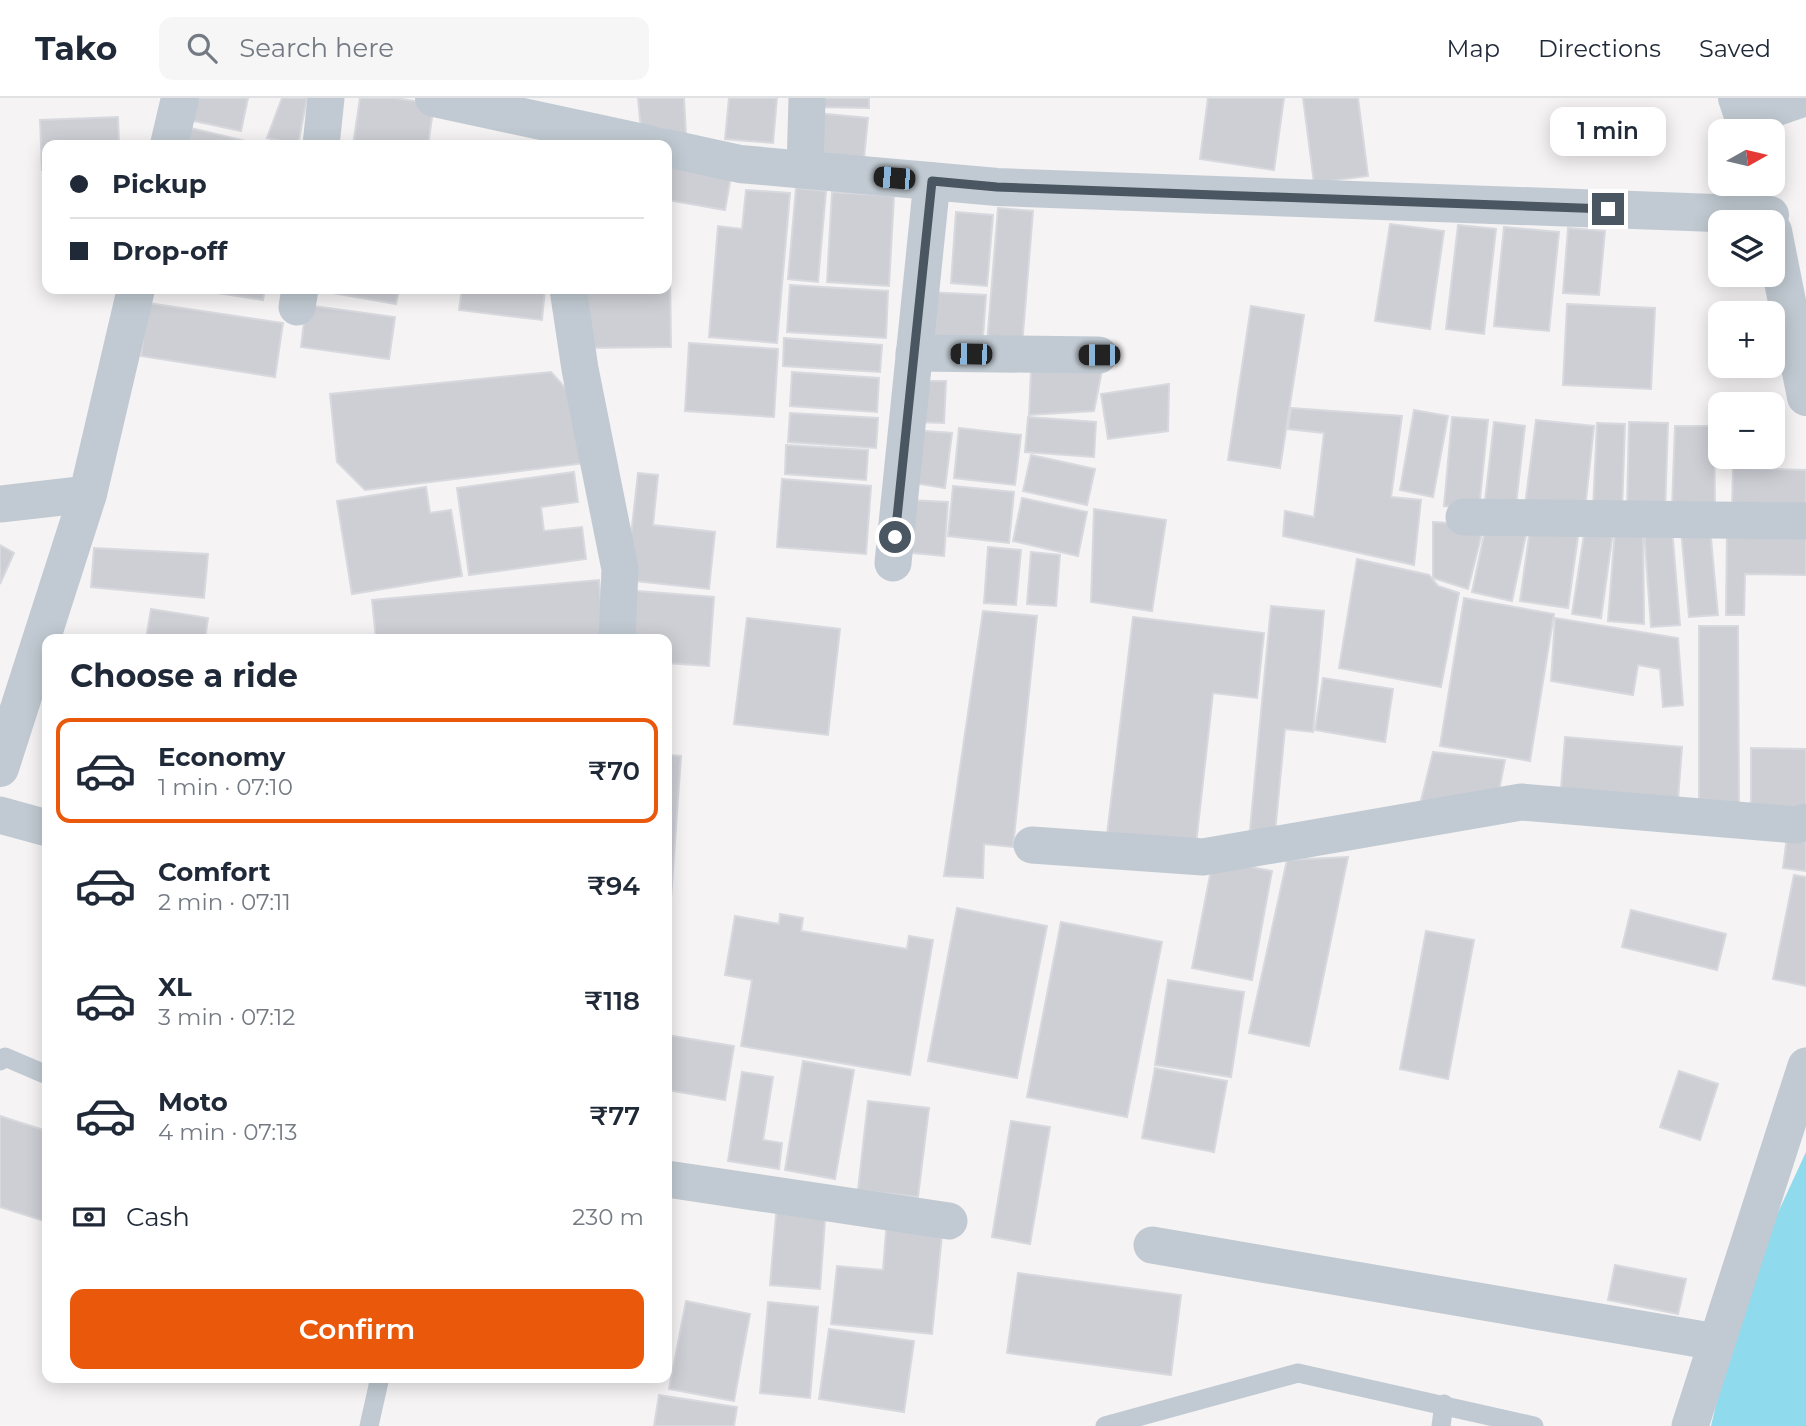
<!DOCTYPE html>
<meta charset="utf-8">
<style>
:root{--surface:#fff;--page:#f6f6f7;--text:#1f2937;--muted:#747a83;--line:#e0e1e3;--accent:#ea580c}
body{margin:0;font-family:Montserrat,sans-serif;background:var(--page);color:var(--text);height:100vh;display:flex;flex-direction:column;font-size:26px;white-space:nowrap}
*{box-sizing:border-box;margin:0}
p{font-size:23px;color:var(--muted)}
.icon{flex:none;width:38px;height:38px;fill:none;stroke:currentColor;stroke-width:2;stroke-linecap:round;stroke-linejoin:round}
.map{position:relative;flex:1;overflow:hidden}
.panel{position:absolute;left:42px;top:536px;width:630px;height:749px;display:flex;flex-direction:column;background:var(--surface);border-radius:14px;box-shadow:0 4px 18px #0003}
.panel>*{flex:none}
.top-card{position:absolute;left:42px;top:42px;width:630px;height:154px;border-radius:14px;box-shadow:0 4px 18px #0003;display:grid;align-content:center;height:154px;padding:0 28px;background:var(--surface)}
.needle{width:46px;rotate:82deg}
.buttons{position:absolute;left:1708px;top:21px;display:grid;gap:14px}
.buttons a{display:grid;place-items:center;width:77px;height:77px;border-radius:14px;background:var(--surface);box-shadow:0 4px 18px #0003;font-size:35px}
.end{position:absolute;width:32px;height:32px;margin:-16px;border:9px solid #4a5661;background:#fff;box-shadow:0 0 0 4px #fff}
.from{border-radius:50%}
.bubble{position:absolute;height:49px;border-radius:14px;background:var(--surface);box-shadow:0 4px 18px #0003;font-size:23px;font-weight:600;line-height:49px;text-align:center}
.car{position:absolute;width:21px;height:42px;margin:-21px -10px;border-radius:9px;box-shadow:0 0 5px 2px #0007;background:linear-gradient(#222 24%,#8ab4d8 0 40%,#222 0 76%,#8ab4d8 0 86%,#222 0)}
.top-card b{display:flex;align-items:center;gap:24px;height:66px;font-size:26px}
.top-card b+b{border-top:2px solid var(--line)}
.top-card i{width:18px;height:18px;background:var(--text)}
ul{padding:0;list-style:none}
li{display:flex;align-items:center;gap:21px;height:105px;margin:0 14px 10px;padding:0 14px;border:4px solid transparent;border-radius:14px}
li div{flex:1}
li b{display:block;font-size:26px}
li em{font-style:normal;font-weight:600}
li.on{border-color:var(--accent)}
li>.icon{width:63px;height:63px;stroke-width:1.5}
h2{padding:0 28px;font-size:32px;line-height:84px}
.pay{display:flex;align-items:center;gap:18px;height:77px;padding:0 28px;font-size:26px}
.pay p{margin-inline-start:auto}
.button{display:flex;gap:14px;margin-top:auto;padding:14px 28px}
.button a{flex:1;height:80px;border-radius:14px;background:var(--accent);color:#fff;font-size:28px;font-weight:600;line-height:80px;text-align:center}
header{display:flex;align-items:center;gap:42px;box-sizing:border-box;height:98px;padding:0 35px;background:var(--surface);border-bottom:2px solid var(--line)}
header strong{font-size:33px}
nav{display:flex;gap:38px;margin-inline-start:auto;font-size:24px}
.search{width:490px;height:63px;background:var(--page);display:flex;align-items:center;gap:18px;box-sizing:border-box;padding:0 24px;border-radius:14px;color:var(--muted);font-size:26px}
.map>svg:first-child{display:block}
.water{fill:#90daee}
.building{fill:#cdcfd5;stroke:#d7d9de;stroke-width:2}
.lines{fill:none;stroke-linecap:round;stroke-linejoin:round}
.service{stroke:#c1cad2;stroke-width:19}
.minor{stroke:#c1cad2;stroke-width:37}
.tertiary{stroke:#c1cad2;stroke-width:38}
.route{stroke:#4a5661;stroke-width:9}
</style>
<header>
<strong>Tako</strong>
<div class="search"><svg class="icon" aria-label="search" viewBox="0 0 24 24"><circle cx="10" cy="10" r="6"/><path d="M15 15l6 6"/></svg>Search here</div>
<nav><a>Map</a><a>Directions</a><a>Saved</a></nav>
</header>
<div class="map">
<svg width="1806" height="1328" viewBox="0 0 1806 1328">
<rect width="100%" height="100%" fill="#f5f3f3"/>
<polygon class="water" points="1806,1054 1806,1328 1711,1328 1744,1188"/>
<g class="building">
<polygon points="194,0 248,0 241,33 189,22"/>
<polygon points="282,0 307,0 298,47 267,40"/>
<polygon points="360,0 395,0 434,6 428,47 353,47"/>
<polygon points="638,0 684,0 686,38 642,43"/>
<polygon points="729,0 777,0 773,45 725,41"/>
<polygon points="816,0 869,0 869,10 816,9"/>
<polygon points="1208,0 1284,0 1274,72 1200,61"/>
<polygon points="1303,0 1358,0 1368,78 1314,85"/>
<polygon points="816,15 868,20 864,60 812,56"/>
<polygon points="118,19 119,47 47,47 47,72 42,72 40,22"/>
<polygon points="182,28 254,45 254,47 177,47"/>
<polygon points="668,67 731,78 725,112 667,102"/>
<polygon points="796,90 826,93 818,184 788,181"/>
<polygon points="746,92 790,95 777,245 709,239 718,128 742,131"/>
<polygon points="832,94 894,98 889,188 827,184"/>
<polygon points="998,110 1033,113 1022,248 987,245"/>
<polygon points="956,114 993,117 987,188 951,185"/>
<polygon points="1390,126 1444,133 1430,231 1375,223"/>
<polygon points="1458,127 1496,131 1484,236 1446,231"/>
<polygon points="1504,129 1559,134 1549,233 1494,228"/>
<polygon points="1568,130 1605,133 1599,197 1563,195"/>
<polygon points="667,175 670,175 671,249 579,250 580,191 667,191"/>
<polygon points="790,187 888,193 886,240 787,234"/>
<polygon points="192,191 265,191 263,202"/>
<polygon points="310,191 399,191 396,206"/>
<polygon points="462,191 545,191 542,222 459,212"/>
<polygon points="926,194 986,197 982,253 922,246"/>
<polygon points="148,205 283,225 275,279 141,258"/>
<polygon points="1567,206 1655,210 1651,291 1563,287"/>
<polygon points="306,207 395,219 389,261 301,249"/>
<polygon points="1251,208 1304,217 1280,370 1228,362"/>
<polygon points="784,240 882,247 880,274 783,268"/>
<polygon points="689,245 778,251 774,319 685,313"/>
<polygon points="1102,272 1094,313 1029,317 1031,274"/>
<polygon points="551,274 578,304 586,365 365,392 337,364 330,296"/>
<polygon points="792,274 879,280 877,314 790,308"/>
<polygon points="921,283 946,283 944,325 916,324"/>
<polygon points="1169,286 1168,333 1108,341 1101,296"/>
<polygon points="1291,310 1402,318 1391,399 1421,402 1414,467 1283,438 1285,413 1314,419 1324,335 1288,331"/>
<polygon points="1414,312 1448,318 1433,399 1400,392"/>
<polygon points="790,315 878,320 876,350 788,344"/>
<polygon points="1028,319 1096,324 1094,359 1025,354"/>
<polygon points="1452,319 1488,322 1479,411 1444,408"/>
<polygon points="1536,322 1594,328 1585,411 1524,415"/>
<polygon points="1494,324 1525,328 1516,407 1485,403"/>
<polygon points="1629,324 1668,325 1665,414 1627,413"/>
<polygon points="1597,325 1625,326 1622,412 1593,411"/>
<polygon points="1675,328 1714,328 1715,413 1672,410"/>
<polygon points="959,330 1021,337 1015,387 954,380"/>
<polygon points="913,332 952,335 945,390 908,384"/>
<polygon points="786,347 868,352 866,382 785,376"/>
<polygon points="1031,357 1095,371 1087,407 1023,393"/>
<polygon points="1733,370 1806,372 1806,412 1732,410"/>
<polygon points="574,374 578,404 541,409 544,433 582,429 586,461 469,477 457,390"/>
<polygon points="638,375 658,377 653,427 715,434 709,491 626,482"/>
<polygon points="782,381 871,388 866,456 777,449"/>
<polygon points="953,388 1014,394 1009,445 948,438"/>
<polygon points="426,389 430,415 451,412 462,478 352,496 337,403"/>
<polygon points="1022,400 1087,414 1078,458 1013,443"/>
<polygon points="908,402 948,404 944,458 902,454"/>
<polygon points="1094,411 1166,422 1152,513 1091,504"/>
<polygon points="1487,423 1527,432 1512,503 1472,494"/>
<polygon points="1433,424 1484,427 1468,491 1433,480"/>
<polygon points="1531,424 1579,431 1568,510 1520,503"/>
<polygon points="1727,428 1806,429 1806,477 1745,476 1744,517 1726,517"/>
<polygon points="1710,429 1718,517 1689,519 1681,432"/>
<polygon points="1585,430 1613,434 1601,520 1572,516"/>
<polygon points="1672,430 1680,527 1651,529 1644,432"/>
<polygon points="1615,432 1643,432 1644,526 1608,523"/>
<polygon points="0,447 14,455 0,486"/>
<polygon points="988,449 1021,452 1016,507 984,505"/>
<polygon points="94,450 208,456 204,500 91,489"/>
<polygon points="1031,454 1060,457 1056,508 1027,506"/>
<polygon points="1357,461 1429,477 1438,488 1459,495 1441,589 1339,570"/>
<polygon points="599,482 604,541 376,541 372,502"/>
<polygon points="624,492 714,499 709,568 667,565 667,541 621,541"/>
<polygon points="1464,500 1554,516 1530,663 1440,648"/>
<polygon points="1271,508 1324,513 1313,634 1285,631 1275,735 1250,732"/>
<polygon points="151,511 208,520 205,541 146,541"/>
<polygon points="983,513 1037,518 1013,749 984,746 983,780 944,778"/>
<polygon points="1133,519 1264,535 1257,600 1213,595 1195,755 1106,745"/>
<polygon points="747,520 840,531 828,637 734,626"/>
<polygon points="1555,520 1678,540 1683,607 1663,609 1660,571 1638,567 1633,597 1551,583"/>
<polygon points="1699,528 1738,528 1739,711 1699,711"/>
<polygon points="1323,580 1393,591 1385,644 1315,632"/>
<polygon points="1565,639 1682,649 1678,701 1561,691"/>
<polygon points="1751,650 1806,651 1806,711 1751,710"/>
<polygon points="1433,654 1505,662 1497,703 1417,719"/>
<polygon points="667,657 681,658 667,857"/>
<polygon points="1787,739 1806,741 1806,773 1783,770"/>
<polygon points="1348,759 1309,948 1249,935 1287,762"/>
<polygon points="1213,762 1272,773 1252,882 1192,870"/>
<polygon points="1794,777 1806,779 1806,888 1773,881"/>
<polygon points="957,810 1047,828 1017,980 928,963"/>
<polygon points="1631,812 1726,836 1717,872 1622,849"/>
<polygon points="780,816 803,820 801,833 907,851 909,838 933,842 910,977 741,948 752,882 725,877 735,818 779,826"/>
<polygon points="1061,824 1162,844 1127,1019 1027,999"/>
<polygon points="1426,833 1474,842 1448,981 1400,971"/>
<polygon points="1168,882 1244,894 1231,979 1155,967"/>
<polygon points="667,937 734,948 725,1002 667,992"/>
<polygon points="803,963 854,972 835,1081 785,1072"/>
<polygon points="1155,970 1227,983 1214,1054 1142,1040"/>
<polygon points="1679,973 1718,986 1700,1042 1660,1029"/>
<polygon points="742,974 773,979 763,1042 782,1045 779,1071 728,1063"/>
<polygon points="868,1003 929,1010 918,1099 858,1092"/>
<polygon points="0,1018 47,1033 47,1124 0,1109"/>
<polygon points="1011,1023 1050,1029 1030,1146 992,1139"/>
<polygon points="777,1105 826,1109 820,1191 770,1187"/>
<polygon points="887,1121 943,1127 932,1236 831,1226 837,1168 883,1172"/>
<polygon points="1615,1167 1686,1181 1678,1216 1608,1202"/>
<polygon points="1018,1175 1181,1197 1171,1277 1007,1255"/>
<polygon points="686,1203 750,1216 734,1303 669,1291"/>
<polygon points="768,1204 818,1209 810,1300 760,1295"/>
<polygon points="829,1231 914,1243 904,1314 819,1301"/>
<polygon points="659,1297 737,1309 734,1328 654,1328"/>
</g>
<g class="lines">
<g class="service">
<polyline points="0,963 5,959 47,977"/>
<polyline points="369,1328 380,1279"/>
<polyline points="1105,1328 1298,1275 1534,1328"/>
<polyline points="1441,1328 1444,1306"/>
</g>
<g class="minor">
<polyline points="1744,21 1804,0"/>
<polyline points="321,47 326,0"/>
<polyline points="805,72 807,0"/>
<polyline points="568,191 580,271 620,471 617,541"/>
<polyline points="297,209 300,191"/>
<polyline points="914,255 1099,257"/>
<polyline points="0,406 88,396"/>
<polyline points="1464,419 1806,423"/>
<polyline points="893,465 932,83"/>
<polyline points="0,717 47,730"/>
<polyline points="1032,747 1203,759 1521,704 1796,727 1806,724"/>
<polyline points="667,1081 949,1123"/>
<polyline points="1152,1147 1716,1244"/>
<polyline points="1690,1328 1806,968"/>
</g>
<g class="tertiary">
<polyline points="434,0 653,47"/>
<polyline points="1737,0 1748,33"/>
<polyline points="169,47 180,0"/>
<polyline points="667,50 740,66 997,89 1770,117"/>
<polyline points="1773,133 1806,299"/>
<polyline points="0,670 88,396 136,191"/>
</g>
</g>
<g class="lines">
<polyline class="route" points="895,439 932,83 997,89 1608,111"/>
</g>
</svg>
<div class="buttons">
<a><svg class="needle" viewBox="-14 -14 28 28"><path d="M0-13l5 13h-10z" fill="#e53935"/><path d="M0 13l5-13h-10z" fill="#747a83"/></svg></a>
<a><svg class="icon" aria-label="layers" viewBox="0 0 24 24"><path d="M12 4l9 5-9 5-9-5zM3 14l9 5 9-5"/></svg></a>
<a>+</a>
<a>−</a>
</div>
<i class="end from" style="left:895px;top:439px"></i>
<i class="end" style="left:1608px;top:111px"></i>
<div class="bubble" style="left:1550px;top:9px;width:116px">1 min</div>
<i class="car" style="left:894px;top:80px;rotate:275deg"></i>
<i class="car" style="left:971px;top:256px;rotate:271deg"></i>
<i class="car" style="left:1099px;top:257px;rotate:270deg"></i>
<div class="top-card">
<b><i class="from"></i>Pickup</b>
<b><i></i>Drop-off</b>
</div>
<section class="panel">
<h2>Choose a ride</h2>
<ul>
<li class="on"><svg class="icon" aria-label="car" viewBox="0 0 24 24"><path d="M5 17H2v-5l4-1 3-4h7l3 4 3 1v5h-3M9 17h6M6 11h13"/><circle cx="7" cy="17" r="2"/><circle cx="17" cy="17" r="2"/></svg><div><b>Economy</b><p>1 min · 07:10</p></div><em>₹70</em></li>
<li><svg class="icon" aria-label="car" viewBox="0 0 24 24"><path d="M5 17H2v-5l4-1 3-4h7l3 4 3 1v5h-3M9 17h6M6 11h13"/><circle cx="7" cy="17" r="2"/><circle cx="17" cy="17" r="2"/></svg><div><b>Comfort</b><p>2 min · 07:11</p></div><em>₹94</em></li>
<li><svg class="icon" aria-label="car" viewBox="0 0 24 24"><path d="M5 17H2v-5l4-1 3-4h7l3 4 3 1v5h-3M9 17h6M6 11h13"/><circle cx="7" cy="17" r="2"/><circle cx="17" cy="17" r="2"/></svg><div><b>XL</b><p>3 min · 07:12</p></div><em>₹118</em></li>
<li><svg class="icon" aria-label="car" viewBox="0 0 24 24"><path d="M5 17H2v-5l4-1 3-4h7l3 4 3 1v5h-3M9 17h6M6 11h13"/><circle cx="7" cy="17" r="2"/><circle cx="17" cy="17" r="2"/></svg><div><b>Moto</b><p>4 min · 07:13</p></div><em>₹77</em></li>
</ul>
<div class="pay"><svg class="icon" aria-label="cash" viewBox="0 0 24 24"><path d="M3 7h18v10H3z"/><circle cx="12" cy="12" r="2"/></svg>Cash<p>230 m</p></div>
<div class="button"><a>Confirm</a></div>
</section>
</div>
